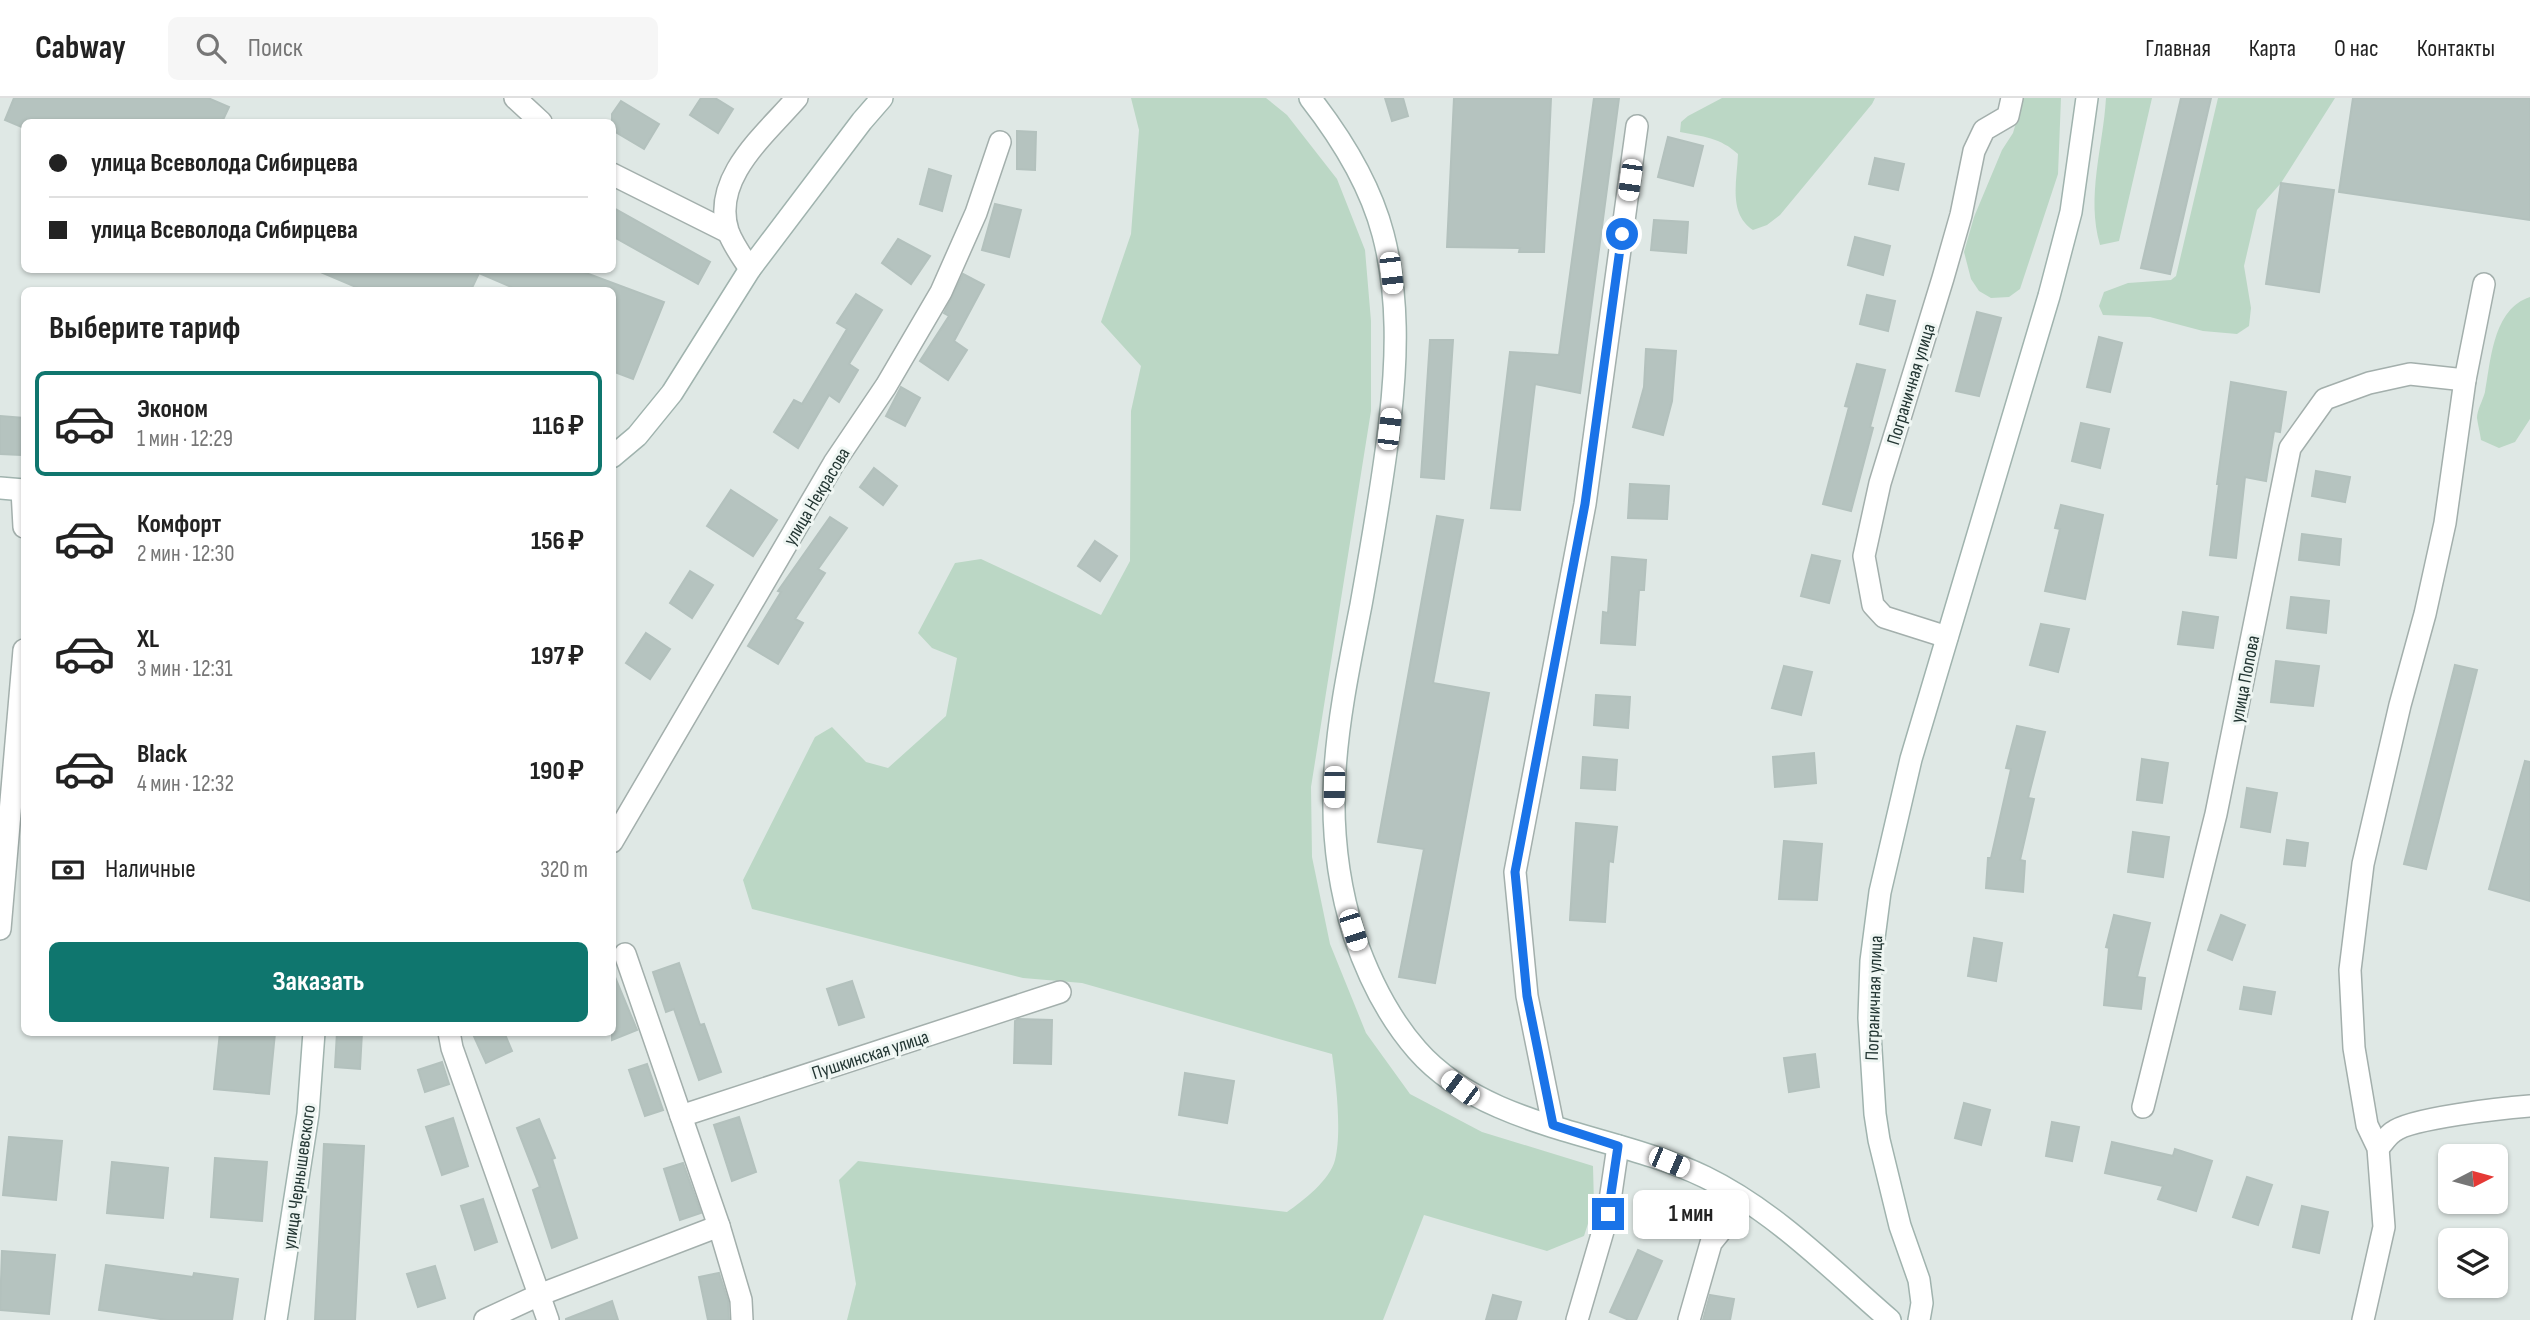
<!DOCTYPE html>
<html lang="ru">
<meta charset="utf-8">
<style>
:root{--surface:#fff;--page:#f6f6f6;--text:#222;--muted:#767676;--line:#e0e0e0;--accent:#0f766e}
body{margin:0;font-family:"Sofia Sans Condensed",sans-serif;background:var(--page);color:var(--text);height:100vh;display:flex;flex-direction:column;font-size:26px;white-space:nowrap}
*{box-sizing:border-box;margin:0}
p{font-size:23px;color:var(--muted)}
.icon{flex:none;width:38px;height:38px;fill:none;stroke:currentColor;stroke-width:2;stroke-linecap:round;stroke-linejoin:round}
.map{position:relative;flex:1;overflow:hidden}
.side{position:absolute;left:21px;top:189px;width:595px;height:749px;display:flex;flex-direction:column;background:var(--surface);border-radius:10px;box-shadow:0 2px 5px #0004}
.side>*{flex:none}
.banner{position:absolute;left:21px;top:21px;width:595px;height:154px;border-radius:10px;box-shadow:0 2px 5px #0004;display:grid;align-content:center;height:154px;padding:0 28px;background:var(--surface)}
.needle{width:46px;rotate:84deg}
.tools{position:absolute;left:2438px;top:1046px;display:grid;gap:14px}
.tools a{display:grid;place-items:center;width:70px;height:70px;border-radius:10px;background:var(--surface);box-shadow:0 2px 5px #0004;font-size:35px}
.end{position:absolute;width:32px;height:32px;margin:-16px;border:9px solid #1a73e8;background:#fff;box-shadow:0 0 0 4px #fff}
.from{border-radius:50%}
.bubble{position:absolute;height:49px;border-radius:10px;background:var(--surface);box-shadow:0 2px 5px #0004;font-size:23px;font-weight:700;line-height:49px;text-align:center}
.car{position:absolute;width:21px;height:42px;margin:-21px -10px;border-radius:9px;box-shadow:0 0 5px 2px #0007;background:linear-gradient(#fff 24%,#345 0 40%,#fff 0 76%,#345 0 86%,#fff 0)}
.banner b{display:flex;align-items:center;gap:24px;height:66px;font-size:26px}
.banner b+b{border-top:2px solid var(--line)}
.banner i{width:18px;height:18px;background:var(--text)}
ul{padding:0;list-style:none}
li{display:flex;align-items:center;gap:21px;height:105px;margin:0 14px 10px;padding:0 14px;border:4px solid transparent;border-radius:10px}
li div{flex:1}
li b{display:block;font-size:26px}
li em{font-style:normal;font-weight:700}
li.active{border-color:var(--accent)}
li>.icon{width:63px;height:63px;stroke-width:1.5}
h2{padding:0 28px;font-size:32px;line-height:84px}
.pay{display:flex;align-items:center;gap:18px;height:77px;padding:0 28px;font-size:26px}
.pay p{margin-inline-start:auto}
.action{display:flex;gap:14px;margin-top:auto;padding:14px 28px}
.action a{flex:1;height:80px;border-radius:10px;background:var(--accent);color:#fff;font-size:28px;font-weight:700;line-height:80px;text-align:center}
header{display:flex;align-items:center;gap:42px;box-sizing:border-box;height:98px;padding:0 35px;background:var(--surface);border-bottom:2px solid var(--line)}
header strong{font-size:33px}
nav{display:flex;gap:38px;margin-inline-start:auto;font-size:24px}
.search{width:490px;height:63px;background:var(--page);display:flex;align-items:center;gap:18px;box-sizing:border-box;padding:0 24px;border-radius:10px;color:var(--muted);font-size:26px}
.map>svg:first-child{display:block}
.green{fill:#bbd7c5}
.building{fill:#b5c3bf;stroke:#b3c1bd;stroke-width:2}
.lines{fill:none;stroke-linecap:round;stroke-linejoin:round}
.street-casing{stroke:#a3afac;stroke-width:24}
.secondary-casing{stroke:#a0b3ae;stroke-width:24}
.street{stroke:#fff;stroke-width:21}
.secondary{stroke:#fff;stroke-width:21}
.route{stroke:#1a73e8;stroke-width:9}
.labels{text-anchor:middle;stroke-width:6;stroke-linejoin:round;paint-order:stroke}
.street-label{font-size:19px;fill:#233633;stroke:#eff6f3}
</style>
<header>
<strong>Cabway</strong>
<div class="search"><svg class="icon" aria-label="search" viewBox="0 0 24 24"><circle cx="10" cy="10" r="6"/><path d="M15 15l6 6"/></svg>Поиск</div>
<nav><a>Главная</a><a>Карта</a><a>О нас</a><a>Контакты</a></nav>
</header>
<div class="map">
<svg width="2530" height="1222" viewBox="0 0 2530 1222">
<rect width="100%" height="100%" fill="#dfe8e5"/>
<g class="green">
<path d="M1131,0h135l21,17 50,64 28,71 6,71v90l-60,376 1,70 18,87 36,89 44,61 72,38 111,34 1,39 -10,31 -37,15 -123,-36 -41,105h-536l9,-36 -17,-104 19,-19 429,51c16,-11 43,-32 48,-52 7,-27 1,-78 -3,-106l-250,-71 -59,-5 -271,-69 -9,-29 72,-143 17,-10 34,35 22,6 58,-52 11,-58 -25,-10 -14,-15 37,-70 26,-4 120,56 29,-54 1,-150 10,-45 -40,-44 30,-88 8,-104z"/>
<path d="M1722,0h153l-3,6 -92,111 -13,10 -14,5c-25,-17 -16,-48 -15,-76 -17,-16 -36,-18 -58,-22l1,-10 7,-6z"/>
<polygon points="2023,0 2061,0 2058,76 2020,191 2009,199 1991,200 1979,193 1971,181 1964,154 1974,119 2002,52 2013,35"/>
<path d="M2106,0h46l-33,143 -19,4c-14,-49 3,-97 6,-147z"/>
<polygon points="2218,0 2335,0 2281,85 2257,112 2244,168 2251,210 2249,228 2237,236 2203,233 2150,219 2103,217 2099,208 2104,194 2128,185 2171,182 2176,178"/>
<path d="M2530,199v122l-15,23 -16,6 -18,-8c-1,-7 -3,-15 -4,-22 0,-8 6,-18 8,-26 6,-32 8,-83 45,-95z"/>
</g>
<g class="building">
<polygon points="14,0 208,0 229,9 222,24 24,24 24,30 5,22"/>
<polygon points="701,0 715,0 733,11 718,35 690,17"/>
<polygon points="1385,0 1403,0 1408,18 1392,23"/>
<polygon points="1454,0 1551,0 1544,154 1519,154 1520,150 1447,149"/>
<polygon points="1594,0 1619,0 1580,295 1535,286 1520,412 1491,410 1510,254 1559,257"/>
<polygon points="2181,0 2211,0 2170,176 2141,170"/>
<polygon points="2353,0 2530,0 2530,122 2339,94"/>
<polygon points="621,3 659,26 644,51 612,32 612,16"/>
<polygon points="1017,33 1036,34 1035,72 1017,71"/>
<polygon points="1668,39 1703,48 1693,88 1658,79"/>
<polygon points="1875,60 1904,66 1898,92 1869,86"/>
<polygon points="929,71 951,78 942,113 920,106"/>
<polygon points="2281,85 2334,92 2319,194 2266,186"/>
<polygon points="995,106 1021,112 1009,159 982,152"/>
<polygon points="612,109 710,164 698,186 612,138"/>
<polygon points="1654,122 1688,124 1686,155 1651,152"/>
<polygon points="1855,139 1890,148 1883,177 1848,167"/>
<polygon points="898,141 930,158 911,186 882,165"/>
<polygon points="316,172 578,172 664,204 633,281 612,273 612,192 518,192 479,175 471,192 363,192"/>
<polygon points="963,176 984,187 954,243 967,252 948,282 920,263 949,218 944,215"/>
<polygon points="856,196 882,212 849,266 858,272 839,304 829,297 798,350 774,334 794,302 802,306 847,231 837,225"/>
<polygon points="1867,197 1895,203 1888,233 1860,226"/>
<polygon points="1977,214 2001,220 1979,298 1956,293"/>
<polygon points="2099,239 2122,245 2110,294 2087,289"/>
<polygon points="1430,242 1453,242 1444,381 1421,379"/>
<polygon points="1646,251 1676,253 1672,303 1663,337 1633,329 1644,289"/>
<polygon points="1857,266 1885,272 1870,329 1873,330 1851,413 1823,406 1849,309 1845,308"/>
<polygon points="2231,284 2286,294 2280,334 2274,333 2266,383 2245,379 2236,460 2210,457 2219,386 2217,386"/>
<polygon points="901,289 920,300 905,328 886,318"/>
<polygon points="0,318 24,320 21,357 0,356"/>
<polygon points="2081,325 2109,331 2100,370 2072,363"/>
<polygon points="874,370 897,388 883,407 860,389"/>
<polygon points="2316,373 2350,379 2345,404 2312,398"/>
<polygon points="1630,386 1669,388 1667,421 1628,420"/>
<polygon points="731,392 777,422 753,458 707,428"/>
<polygon points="2061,407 2103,417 2085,501 2045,493 2060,431 2055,430"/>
<polygon points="1437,418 1463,422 1433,585 1489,595 1435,885 1399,879 1424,751 1378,744"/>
<polygon points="830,419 847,430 818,471 825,475 795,521 803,525 778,566 748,548 781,494 778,493"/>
<polygon points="2302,436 2341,441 2339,467 2299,462"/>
<polygon points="1095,443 1117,458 1100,483 1078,468"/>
<polygon points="1812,457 1840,463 1829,505 1801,498"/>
<polygon points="1612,459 1646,462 1644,492 1639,492 1635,547 1601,545 1603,514 1608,515"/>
<polygon points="690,473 713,487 692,520 670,505"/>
<polygon points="2291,499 2329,503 2326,535 2287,530"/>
<polygon points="2183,514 2218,519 2213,550 2178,546"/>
<polygon points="2041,526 2069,531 2058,574 2030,567"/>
<polygon points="646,535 670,551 650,581 626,565"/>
<polygon points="2276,563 2319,568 2313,608 2271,604"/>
<polygon points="2455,567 2477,572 2426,771 2404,766"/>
<polygon points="1784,568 1812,574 1801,617 1772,610"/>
<polygon points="1596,597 1630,599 1628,630 1594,627"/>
<polygon points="2017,628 2045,634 2028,700 2034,701 2020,762 2025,763 2023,794 1986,790 1988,760 1991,760 2011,671 2006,670"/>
<polygon points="1814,655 1816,685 1775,689 1773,659"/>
<polygon points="1583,659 1617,662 1615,692 1581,690"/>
<polygon points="2142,661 2168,665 2162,705 2137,702"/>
<polygon points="2525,663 2530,664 2530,803 2489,791"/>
<polygon points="2247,690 2277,695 2270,734 2241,729"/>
<polygon points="1576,725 1617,729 1613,764 1609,763 1605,824 1570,822"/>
<polygon points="2133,734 2169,739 2163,779 2128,774"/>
<polygon points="2287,742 2308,745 2305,768 2284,766"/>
<polygon points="1784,743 1822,746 1817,802 1779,801"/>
<polygon points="2114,817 2150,825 2137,879 2145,880 2141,911 2104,907 2109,850 2106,849"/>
<polygon points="2221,817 2245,827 2232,862 2208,852"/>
<polygon points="1974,840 2002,845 1996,883 1968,878"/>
<polygon points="679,865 700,927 704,926 721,974 699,982 674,911 666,914 653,874"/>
<polygon points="612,872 637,932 612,942"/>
<polygon points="852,883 864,919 839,927 827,891"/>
<polygon points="2244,889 2275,894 2271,916 2240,911"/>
<polygon points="1018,921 1052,922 1051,966 1014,965 1015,923"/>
<polygon points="220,934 275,935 269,996 214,991"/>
<polygon points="337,934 362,934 360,971 335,969"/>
<polygon points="472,934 504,934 512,953 486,965"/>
<polygon points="1815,956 1819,989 1789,994 1784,960"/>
<polygon points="442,964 449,986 425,994 418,972"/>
<polygon points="647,966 663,1012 645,1018 629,972"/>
<polygon points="1185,975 1234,983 1227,1025 1179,1017"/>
<polygon points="1964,1005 1990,1012 1981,1047 1955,1040"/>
<polygon points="739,1019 756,1074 732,1083 714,1027"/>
<polygon points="453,1020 468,1068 442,1077 426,1029"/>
<polygon points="539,1021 555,1060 552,1061 577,1140 552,1150 533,1092 540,1089 517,1030"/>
<polygon points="2052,1024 2079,1029 2072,1063 2046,1058"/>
<polygon points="9,1039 62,1043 56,1102 3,1097"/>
<polygon points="2112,1044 2173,1058 2175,1051 2212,1063 2196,1113 2158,1101 2163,1088 2105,1075"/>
<polygon points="324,1046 364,1048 355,1222 315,1222"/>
<polygon points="215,1060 267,1064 262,1123 211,1119"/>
<polygon points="112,1064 168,1070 163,1120 107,1115"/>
<polygon points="683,1065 701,1115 680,1122 664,1071"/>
<polygon points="2247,1079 2272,1087 2258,1127 2233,1119"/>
<polygon points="483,1101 497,1144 475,1152 461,1108"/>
<polygon points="2302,1108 2328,1114 2319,1155 2293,1149"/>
<polygon points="1638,1152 1662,1163 1636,1222 1629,1222 1610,1214"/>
<polygon points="2,1153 55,1157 49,1216 0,1212"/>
<polygon points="106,1167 193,1179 194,1175 238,1181 232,1222 167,1222 99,1212"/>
<polygon points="435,1168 445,1200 418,1209 407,1176"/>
<polygon points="719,1175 728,1203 729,1222 708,1222 699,1179"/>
<polygon points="1493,1197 1521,1204 1516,1222 1486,1222"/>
<polygon points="1710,1197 1734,1201 1730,1222 1703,1222"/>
<polygon points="612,1203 618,1222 566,1222 566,1221"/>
</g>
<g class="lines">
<defs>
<g id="street">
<polyline points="515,0 541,24"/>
<polyline points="612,76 728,134"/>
<path d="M750,171c-7,-11 -17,-24 -22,-38 -17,-53 38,-97 69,-133"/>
<polyline points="22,392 24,429"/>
<polyline points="1947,539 1884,519 1873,507 1864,458 1880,385 1943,180 1961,117 1974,53 1984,32 2008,18 2012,0"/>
<polyline points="612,744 834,365 886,288 941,194 976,115 1000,44"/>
<polyline points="0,831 24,552"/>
<polyline points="625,856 719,1128 741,1202 742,1222"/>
<polyline points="449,934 452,950 548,1222"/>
<polyline points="2143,1009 2216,716 2290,350 2325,301 2369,285 2410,276 2465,282"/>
<polyline points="681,1018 1060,894"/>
<polyline points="1553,1027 1527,898 1515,774 1585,406 1637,28"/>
<path d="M2378,1050c5,-5 9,-12 15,-16 17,-14 111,-24 137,-26"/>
<polyline points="485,1222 539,1197 719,1128"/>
<polyline points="1577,1222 1608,1116 1618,1048"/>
<polyline points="1689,1222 1711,1145 1745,1103"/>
<polyline points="2363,1222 2384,1129 2378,1050 2367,1027 2354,950 2350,872 2363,766 2400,607 2425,516 2445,425 2465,282 2484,186"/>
</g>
<g id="secondary">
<path d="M1310,0c32,41 60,86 73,136 16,61 14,125 7,186 -7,62 -18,123 -29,185 -23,117 -44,212 -7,330 14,41 34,82 63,115 69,79 197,83 288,127 70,34 127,93 185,143"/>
<polyline points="612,359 637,338 672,295 750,171 862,23 882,0"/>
<polyline points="0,390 24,392"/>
<polyline points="276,1222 308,1016 314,934"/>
<polyline points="1919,1222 1922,1205 1919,1182 1900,1128 1879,1042 1875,1016 1869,920 1871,863 1880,794 1911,661 2049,198 2071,114 2087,0"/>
</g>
</defs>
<use href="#street" class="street-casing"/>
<use href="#secondary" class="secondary-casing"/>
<use href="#street" class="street"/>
<use href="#secondary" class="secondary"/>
</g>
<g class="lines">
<polyline class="route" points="1608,1116 1618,1048 1553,1027 1527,898 1515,774 1585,406 1622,136"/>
</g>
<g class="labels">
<g class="street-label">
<text transform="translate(1910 286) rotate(-73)" y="7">Пограничная улица</text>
<text transform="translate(816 398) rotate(-59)" y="7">улица Некрасова</text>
<text transform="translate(2244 581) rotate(-79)" y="7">улица Попова</text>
<text transform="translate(1873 900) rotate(-88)" y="7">Пограничная улица</text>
<text transform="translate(870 956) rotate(-18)" y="7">Пушкинская улица</text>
<text transform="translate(298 1079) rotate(-82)" y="7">улица Чернышевского</text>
</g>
</g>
</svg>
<div class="tools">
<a><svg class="needle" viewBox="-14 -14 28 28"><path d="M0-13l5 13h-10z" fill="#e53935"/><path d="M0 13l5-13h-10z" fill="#767676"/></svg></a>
<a><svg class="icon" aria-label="layers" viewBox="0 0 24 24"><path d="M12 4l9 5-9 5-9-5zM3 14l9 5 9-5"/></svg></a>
</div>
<i class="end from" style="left:1622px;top:136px"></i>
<i class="end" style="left:1608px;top:1116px"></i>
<div class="bubble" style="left:1633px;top:1092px;width:116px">1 мин</div>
<i class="car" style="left:1630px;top:82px;rotate:188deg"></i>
<i class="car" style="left:1391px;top:175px;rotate:173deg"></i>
<i class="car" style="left:1389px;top:331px;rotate:7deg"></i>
<i class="car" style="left:1334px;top:689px;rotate:181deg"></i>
<i class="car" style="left:1353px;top:832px;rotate:162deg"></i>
<i class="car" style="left:1460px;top:990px;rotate:307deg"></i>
<i class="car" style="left:1669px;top:1064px;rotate:113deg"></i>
<div class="banner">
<b><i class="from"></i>улица Всеволода Сибирцева</b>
<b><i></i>улица Всеволода Сибирцева</b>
</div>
<section class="side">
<h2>Выберите тариф</h2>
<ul>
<li class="active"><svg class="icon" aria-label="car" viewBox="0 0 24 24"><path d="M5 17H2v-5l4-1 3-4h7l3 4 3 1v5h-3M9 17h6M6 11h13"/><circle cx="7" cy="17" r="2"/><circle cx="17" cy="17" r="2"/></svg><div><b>Эконом</b><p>1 мин · 12:29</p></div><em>116 ₽</em></li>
<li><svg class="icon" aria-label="car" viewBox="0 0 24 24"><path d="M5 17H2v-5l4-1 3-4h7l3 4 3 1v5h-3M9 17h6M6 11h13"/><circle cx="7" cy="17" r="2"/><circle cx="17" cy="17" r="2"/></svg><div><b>Комфорт</b><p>2 мин · 12:30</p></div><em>156 ₽</em></li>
<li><svg class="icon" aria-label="car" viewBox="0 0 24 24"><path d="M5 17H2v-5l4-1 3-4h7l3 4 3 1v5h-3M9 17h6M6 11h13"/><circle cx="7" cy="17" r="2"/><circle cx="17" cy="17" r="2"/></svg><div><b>XL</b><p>3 мин · 12:31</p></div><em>197 ₽</em></li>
<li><svg class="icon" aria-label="car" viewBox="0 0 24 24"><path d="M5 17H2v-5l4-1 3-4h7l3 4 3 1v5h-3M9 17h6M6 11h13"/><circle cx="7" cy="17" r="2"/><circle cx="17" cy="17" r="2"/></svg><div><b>Black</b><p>4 мин · 12:32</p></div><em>190 ₽</em></li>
</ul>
<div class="pay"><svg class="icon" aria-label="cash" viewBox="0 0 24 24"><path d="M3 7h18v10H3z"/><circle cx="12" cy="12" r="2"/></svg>Наличные<p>320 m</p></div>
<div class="action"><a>Заказать</a></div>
</section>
</div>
